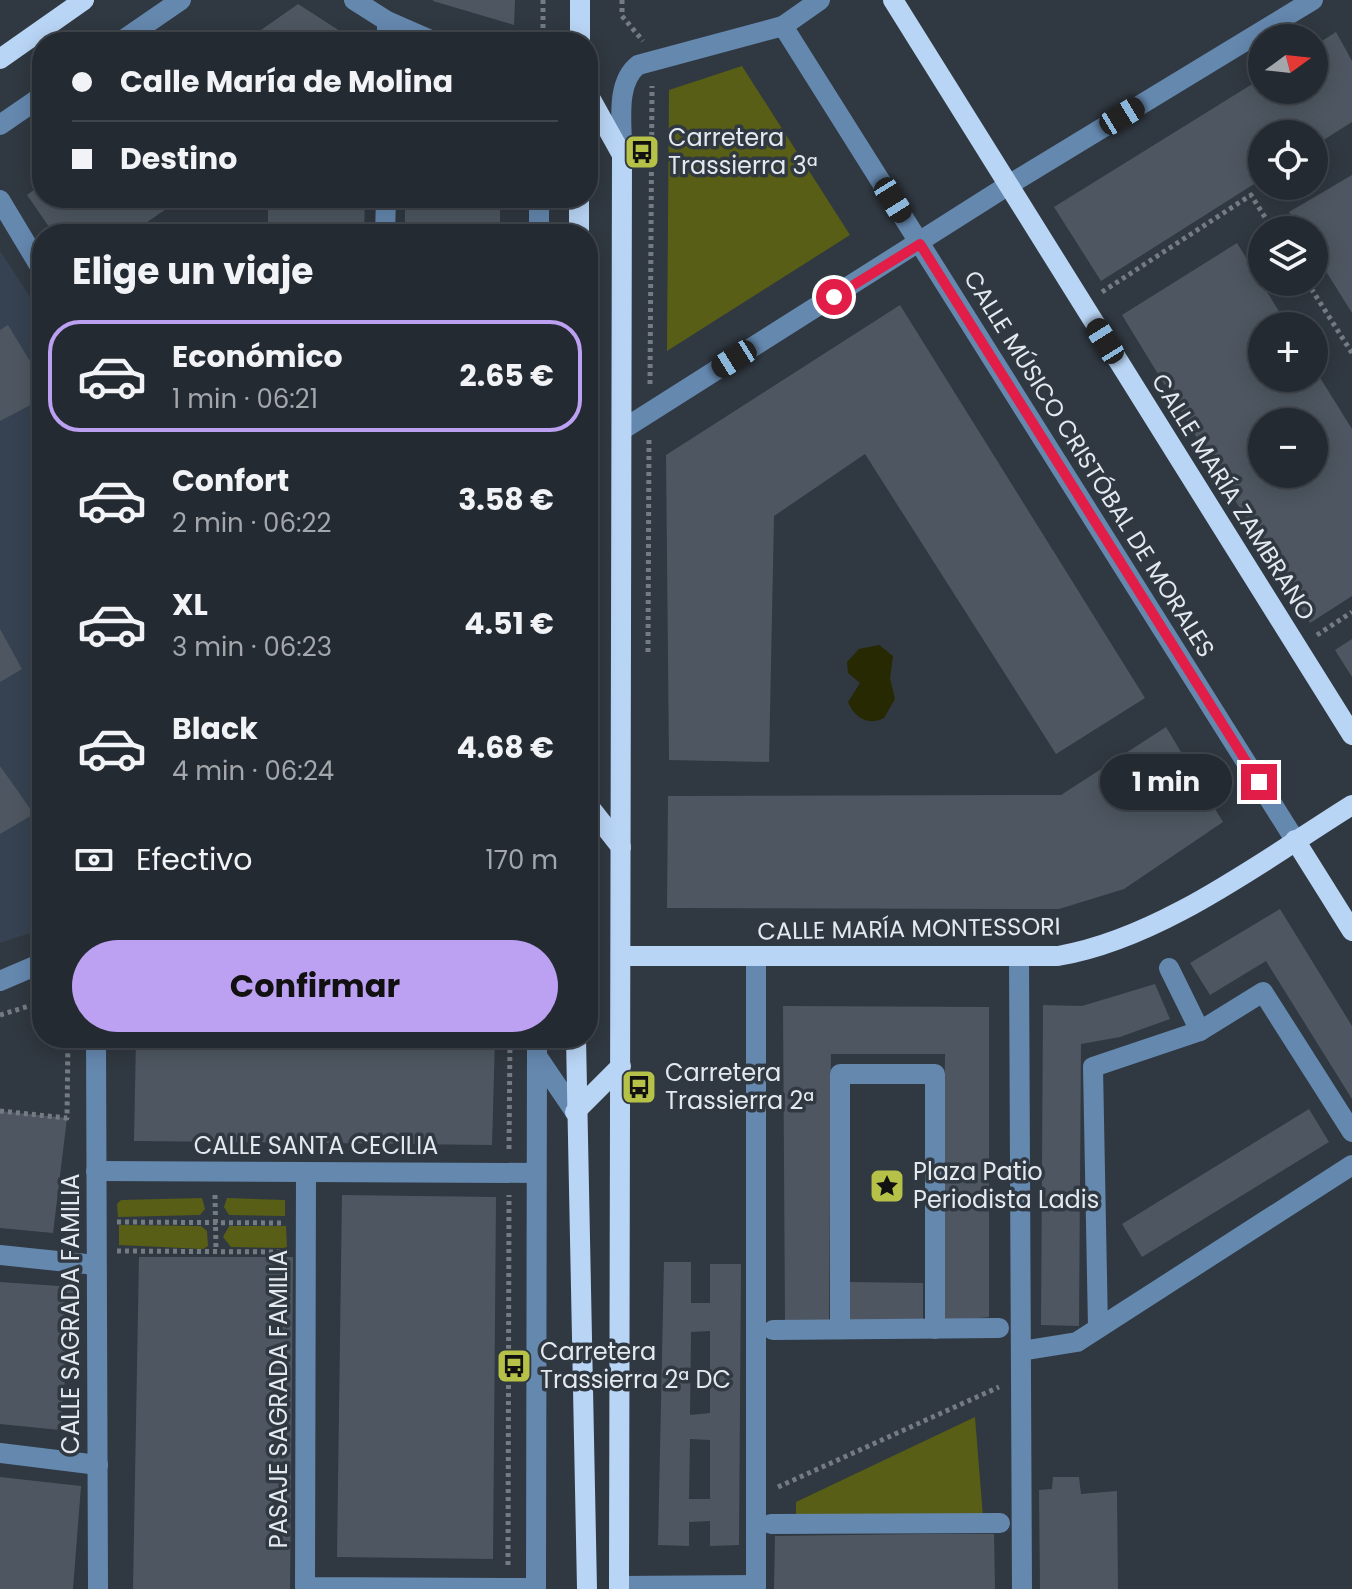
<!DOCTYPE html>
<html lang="es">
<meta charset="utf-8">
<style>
:root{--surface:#242a31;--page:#2c3239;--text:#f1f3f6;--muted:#a3a7ab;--line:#41464d;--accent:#bca0f2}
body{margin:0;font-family:Poppins,sans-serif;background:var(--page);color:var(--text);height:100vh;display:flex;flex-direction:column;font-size:30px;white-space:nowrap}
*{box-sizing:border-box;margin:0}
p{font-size:26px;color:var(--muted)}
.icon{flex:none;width:44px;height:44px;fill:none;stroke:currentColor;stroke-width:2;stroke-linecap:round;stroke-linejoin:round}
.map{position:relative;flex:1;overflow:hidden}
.sheet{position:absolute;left:32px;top:224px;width:566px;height:824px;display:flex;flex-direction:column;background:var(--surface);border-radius:32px;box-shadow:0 4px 20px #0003,0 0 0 2px var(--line)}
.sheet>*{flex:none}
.hud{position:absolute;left:32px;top:32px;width:566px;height:176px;border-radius:32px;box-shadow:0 4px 20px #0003,0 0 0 2px var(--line);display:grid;align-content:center;height:176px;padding:0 40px;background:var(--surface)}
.needle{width:52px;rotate:75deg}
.fabs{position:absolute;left:1248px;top:24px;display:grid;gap:16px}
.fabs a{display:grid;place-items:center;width:80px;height:80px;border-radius:50%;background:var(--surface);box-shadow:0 4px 20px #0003,0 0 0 2px var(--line);font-size:40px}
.end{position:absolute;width:36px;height:36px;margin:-18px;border:10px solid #e11d48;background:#fff;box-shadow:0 0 0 4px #fff}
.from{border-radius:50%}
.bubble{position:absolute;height:56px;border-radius:28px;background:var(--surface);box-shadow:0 4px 20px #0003,0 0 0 2px var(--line);font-size:26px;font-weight:700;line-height:56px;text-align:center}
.car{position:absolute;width:24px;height:48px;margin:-24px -12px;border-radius:10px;box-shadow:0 0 6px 2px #0007;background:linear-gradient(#222 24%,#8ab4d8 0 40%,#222 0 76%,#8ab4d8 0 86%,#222 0)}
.hud b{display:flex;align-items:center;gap:28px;height:76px;font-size:30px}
.hud b+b{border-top:2px solid var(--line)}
.hud i{width:20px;height:20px;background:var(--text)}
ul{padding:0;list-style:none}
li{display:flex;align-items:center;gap:24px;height:112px;margin:0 16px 12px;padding:0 24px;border:4px solid transparent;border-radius:32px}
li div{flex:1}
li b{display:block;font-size:30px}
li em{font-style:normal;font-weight:700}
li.on{border-color:var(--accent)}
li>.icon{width:72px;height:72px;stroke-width:1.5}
h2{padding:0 40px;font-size:36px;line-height:96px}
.pay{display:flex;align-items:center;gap:20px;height:88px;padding:0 40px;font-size:30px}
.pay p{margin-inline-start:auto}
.primary-button{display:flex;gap:16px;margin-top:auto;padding:16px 40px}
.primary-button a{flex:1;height:92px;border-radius:48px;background:var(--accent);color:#111;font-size:32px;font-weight:700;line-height:92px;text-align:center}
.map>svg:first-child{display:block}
.built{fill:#364251}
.green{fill:#585e15}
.water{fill:#262901}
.building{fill:#4e5761;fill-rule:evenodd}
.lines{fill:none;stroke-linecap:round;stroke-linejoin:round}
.path{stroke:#747b83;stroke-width:5;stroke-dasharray:4 4;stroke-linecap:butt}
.minor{stroke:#6588af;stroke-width:20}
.major{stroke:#b9d5f5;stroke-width:20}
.route{stroke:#e11d48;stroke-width:10}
.labels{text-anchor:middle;stroke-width:7;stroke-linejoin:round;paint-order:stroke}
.poi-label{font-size:24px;fill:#e3e9ef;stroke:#303841;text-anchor:start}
.street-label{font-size:24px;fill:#e3e9ef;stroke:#303841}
</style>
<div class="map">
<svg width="1352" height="1589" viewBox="0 0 1352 1589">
<rect width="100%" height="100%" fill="#303841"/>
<polygon class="built" points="0,251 42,315 42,929 0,943"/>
<g class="green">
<polygon points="742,66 850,235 667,351 669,90"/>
<polygon points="202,1198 205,1209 200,1215 118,1217 117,1204 121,1200"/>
<polygon points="227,1198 285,1200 285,1216 229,1215 224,1207"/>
<polygon points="119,1225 201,1226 207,1231 208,1246 203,1249 119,1245"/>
<polygon points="229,1226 286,1226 287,1248 231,1247 223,1237"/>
<polygon points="975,1417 983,1517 796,1517 796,1502"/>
</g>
<path class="water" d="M879,645l14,11 -3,22 5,21 -11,19c-16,8 -29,0 -36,-16l12,-19 -12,-10 -1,-11 12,-13z"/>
<g class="building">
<polygon points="515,0 514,25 433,1 433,0"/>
<polygon points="298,4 357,42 244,42"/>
<polygon points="1336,32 1352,61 1352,122 1314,146 1314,134 1262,134 1262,179 1101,281 1054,207 1262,78 1262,90 1314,90 1314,46"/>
<polygon points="1352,175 1352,313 1314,252 1314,230 1301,230 1289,212"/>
<polygon points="42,184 42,198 182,198 130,234 54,234 27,195"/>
<polygon points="268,198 365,198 364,234 268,234"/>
<rect x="405" y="198" width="95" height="36"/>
<path d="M1237,243l51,83h-26v52h52v-10l38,61v167l-42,27 -188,-308zM1262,422h52v52h-52z"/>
<polygon points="900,305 1145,698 1056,754 865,454 774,516 769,762 669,760 666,455"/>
<polygon points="8,325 42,381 42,399 0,421 0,330"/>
<polygon points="0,629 22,669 0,682"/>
<polygon points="1352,639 1352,677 1335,650"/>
<polygon points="1166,727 1223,822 1124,889 1059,909 667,908 668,796 1061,795"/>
<polygon points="0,766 34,814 0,834"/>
<polygon points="1280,909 1352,1026 1352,1099 1266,961 1210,995 1190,963"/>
<polygon points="1155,984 1170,1019 1120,1037 1081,1044 1079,1326 1041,1325 1043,1005 1082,1006"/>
<polygon points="783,1006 989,1007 989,1317 942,1322 945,1054 831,1054 829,1321 785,1323"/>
<polygon points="136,1038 495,1038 492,1145 134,1141"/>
<polygon points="1309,1109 1329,1142 1142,1257 1122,1224"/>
<polygon points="0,1111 67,1118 53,1233 0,1228"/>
<polygon points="342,1195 496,1197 493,1559 337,1557"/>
<polygon points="139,1257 293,1257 290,1589 133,1589"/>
<path d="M664,1262h27v41h19v-39h31l-2,281 -29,1v-25l-21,1v24l-31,-1zM710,1331v82l-20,2 1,-83zM690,1439l20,1v59h-21z"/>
<polygon points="0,1282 74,1287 60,1430 0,1424"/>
<polygon points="850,1282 923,1283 923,1323 848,1323"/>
<polygon points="0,1477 81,1486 73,1589 0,1589"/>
<polygon points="1053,1477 1079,1477 1081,1494 1117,1491 1118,1589 1040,1589 1039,1490 1052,1489"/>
<polygon points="925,1534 994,1534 995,1589 774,1589 775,1536"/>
</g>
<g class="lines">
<g class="path">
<polyline points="543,0 543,42"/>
<polyline points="622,0 622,16 643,41"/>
<polyline points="1307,282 1352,353"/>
<polyline points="1102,292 1251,195 1273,230"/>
<polyline points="650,384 652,86"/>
<polyline points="1317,635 1352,612"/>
<polyline points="648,652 649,438"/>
<polyline points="0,1015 42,1002"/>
<polyline points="0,1111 67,1118 68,1038"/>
<polyline points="509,1149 510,1038"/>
<polyline points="215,1195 216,1251"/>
<polyline points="117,1222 283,1223"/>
<polyline points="117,1251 283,1252"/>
<polyline points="778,1487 999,1387"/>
<polyline points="508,1565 509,1195"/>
</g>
<g class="minor">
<polyline points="354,0 387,21 435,42"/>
<polyline points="783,26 1295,840"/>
<polyline points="783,26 820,0"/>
<polyline points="120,42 181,0"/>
<polyline points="387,42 387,21"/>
<polyline points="0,125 42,96"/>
<path d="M622,155c1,-28 -8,-71 16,-90l145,-39"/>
<polyline points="0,200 42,270"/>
<polyline points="385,234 386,198"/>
<polyline points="539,234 539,198"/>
<polyline points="625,428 1007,186 1313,0"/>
<polyline points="1019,956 1022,1589"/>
<polyline points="1169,968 1200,1031"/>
<polyline points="0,981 42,963"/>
<polyline points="96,1038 98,1589"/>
<polyline points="537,1056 575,1112"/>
<polyline points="96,1171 536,1173"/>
<polyline points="306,1172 305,1587 536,1588"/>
<polyline points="0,1255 96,1265"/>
<polyline points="1098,1328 1093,1067 1200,1031 1263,992 1352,1132"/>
<polyline points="840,1329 840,1074 935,1074 935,1329"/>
<polyline points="773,1330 999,1328"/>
<polyline points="1021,1351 1077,1342 1352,1165"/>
<polyline points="0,1453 98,1465"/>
<polyline points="771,1524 1000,1523"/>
<polyline points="619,1586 756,1585"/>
<polyline points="536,1589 537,1038"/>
<polyline points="756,1589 756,958"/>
</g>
<g class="major">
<polyline points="893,0 1352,735"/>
<polyline points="580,42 580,0"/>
<polyline points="0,59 84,0"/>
<polyline points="588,94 622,155 619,1589"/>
<polyline points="579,234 579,198"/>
<polyline points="588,805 621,847"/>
<polyline points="1295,840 1352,931"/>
<path d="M621,956h437c102,-17 206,-96 294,-151"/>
<polyline points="576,1038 587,1589"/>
<polyline points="575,1112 621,1066"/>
</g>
</g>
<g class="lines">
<polyline class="route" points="834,297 920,244 1259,782"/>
</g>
<defs>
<symbol id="bus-square" viewBox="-11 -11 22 22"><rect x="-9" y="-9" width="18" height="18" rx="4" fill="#b6c148" stroke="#303841"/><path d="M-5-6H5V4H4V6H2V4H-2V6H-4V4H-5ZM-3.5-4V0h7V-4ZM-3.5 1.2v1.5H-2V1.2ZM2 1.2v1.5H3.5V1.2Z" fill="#111"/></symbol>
<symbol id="sight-square" viewBox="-11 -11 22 22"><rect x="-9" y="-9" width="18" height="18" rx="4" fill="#b6c148" stroke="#303841"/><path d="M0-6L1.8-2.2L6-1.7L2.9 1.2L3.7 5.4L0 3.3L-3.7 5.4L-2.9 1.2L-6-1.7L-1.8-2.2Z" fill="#111"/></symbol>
</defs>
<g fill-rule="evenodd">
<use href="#bus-square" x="622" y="132" width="40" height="40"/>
<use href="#bus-square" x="619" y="1067" width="40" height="40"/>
<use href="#sight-square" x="867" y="1166" width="40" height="40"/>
<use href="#bus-square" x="494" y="1346" width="40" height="40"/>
</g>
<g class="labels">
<g class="poi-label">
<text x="668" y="146">Carretera<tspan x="668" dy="28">Trassierra 3ª</tspan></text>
<text x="665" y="1081">Carretera<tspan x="665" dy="28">Trassierra 2ª</tspan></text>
<text x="913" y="1180">Plaza Patio<tspan x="913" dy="28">Periodista Ladis</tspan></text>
<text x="540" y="1360">Carretera<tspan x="540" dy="28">Trassierra 2ª DC</tspan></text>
</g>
<g class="street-label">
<text transform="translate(1089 464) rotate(58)" y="8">CALLE MÚSICO CRISTÓBAL DE MORALES</text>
<text transform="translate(1233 497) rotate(58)" y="8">CALLE MARÍA ZAMBRANO</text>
<text transform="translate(909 929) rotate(-1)" y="8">CALLE MARÍA MONTESSORI</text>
<text x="316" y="1154">CALLE SANTA CECILIA</text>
<text transform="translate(71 1314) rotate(-90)" y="8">CALLE SAGRADA FAMILIA</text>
<text transform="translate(279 1399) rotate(-90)" y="8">PASAJE SAGRADA FAMILIA</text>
</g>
</g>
</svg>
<div class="fabs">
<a><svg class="needle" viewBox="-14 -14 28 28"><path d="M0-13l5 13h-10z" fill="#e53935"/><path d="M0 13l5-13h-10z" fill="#a3a7ab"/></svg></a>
<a><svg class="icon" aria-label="locate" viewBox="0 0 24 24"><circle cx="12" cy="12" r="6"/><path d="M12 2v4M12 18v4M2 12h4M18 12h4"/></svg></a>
<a><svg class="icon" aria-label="layers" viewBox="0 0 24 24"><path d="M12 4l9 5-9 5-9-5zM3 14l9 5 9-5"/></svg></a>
<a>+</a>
<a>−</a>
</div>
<i class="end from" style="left:834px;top:297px"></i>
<i class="end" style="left:1259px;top:782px"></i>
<div class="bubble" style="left:1100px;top:754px;width:132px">1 min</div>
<i class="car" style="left:1122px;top:116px;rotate:59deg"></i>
<i class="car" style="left:893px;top:200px;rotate:148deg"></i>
<i class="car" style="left:1105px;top:341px;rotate:328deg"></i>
<i class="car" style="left:734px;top:359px;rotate:238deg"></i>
<div class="hud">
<b><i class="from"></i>Calle María de Molina</b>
<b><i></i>Destino</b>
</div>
<section class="sheet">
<h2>Elige un viaje</h2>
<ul>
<li class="on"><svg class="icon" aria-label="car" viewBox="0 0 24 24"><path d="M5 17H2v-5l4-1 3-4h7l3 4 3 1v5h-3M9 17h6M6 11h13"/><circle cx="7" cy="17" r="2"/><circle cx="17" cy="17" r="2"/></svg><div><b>Económico</b><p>1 min · 06:21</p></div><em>2.65 €</em></li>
<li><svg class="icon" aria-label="car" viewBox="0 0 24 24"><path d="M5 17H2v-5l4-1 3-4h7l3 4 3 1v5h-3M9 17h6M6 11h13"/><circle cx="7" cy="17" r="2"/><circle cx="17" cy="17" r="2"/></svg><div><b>Confort</b><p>2 min · 06:22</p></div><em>3.58 €</em></li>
<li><svg class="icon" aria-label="car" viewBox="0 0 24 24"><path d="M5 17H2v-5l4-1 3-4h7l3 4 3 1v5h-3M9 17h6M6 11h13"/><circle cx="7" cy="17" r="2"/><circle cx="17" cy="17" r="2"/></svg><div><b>XL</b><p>3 min · 06:23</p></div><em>4.51 €</em></li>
<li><svg class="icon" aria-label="car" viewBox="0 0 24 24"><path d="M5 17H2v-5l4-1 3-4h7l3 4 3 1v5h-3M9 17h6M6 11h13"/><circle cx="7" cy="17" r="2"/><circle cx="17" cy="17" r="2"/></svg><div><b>Black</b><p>4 min · 06:24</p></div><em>4.68 €</em></li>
</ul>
<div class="pay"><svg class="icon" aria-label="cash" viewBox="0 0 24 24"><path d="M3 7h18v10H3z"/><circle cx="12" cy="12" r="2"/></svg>Efectivo<p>170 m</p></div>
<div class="primary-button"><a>Confirmar</a></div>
</section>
</div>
